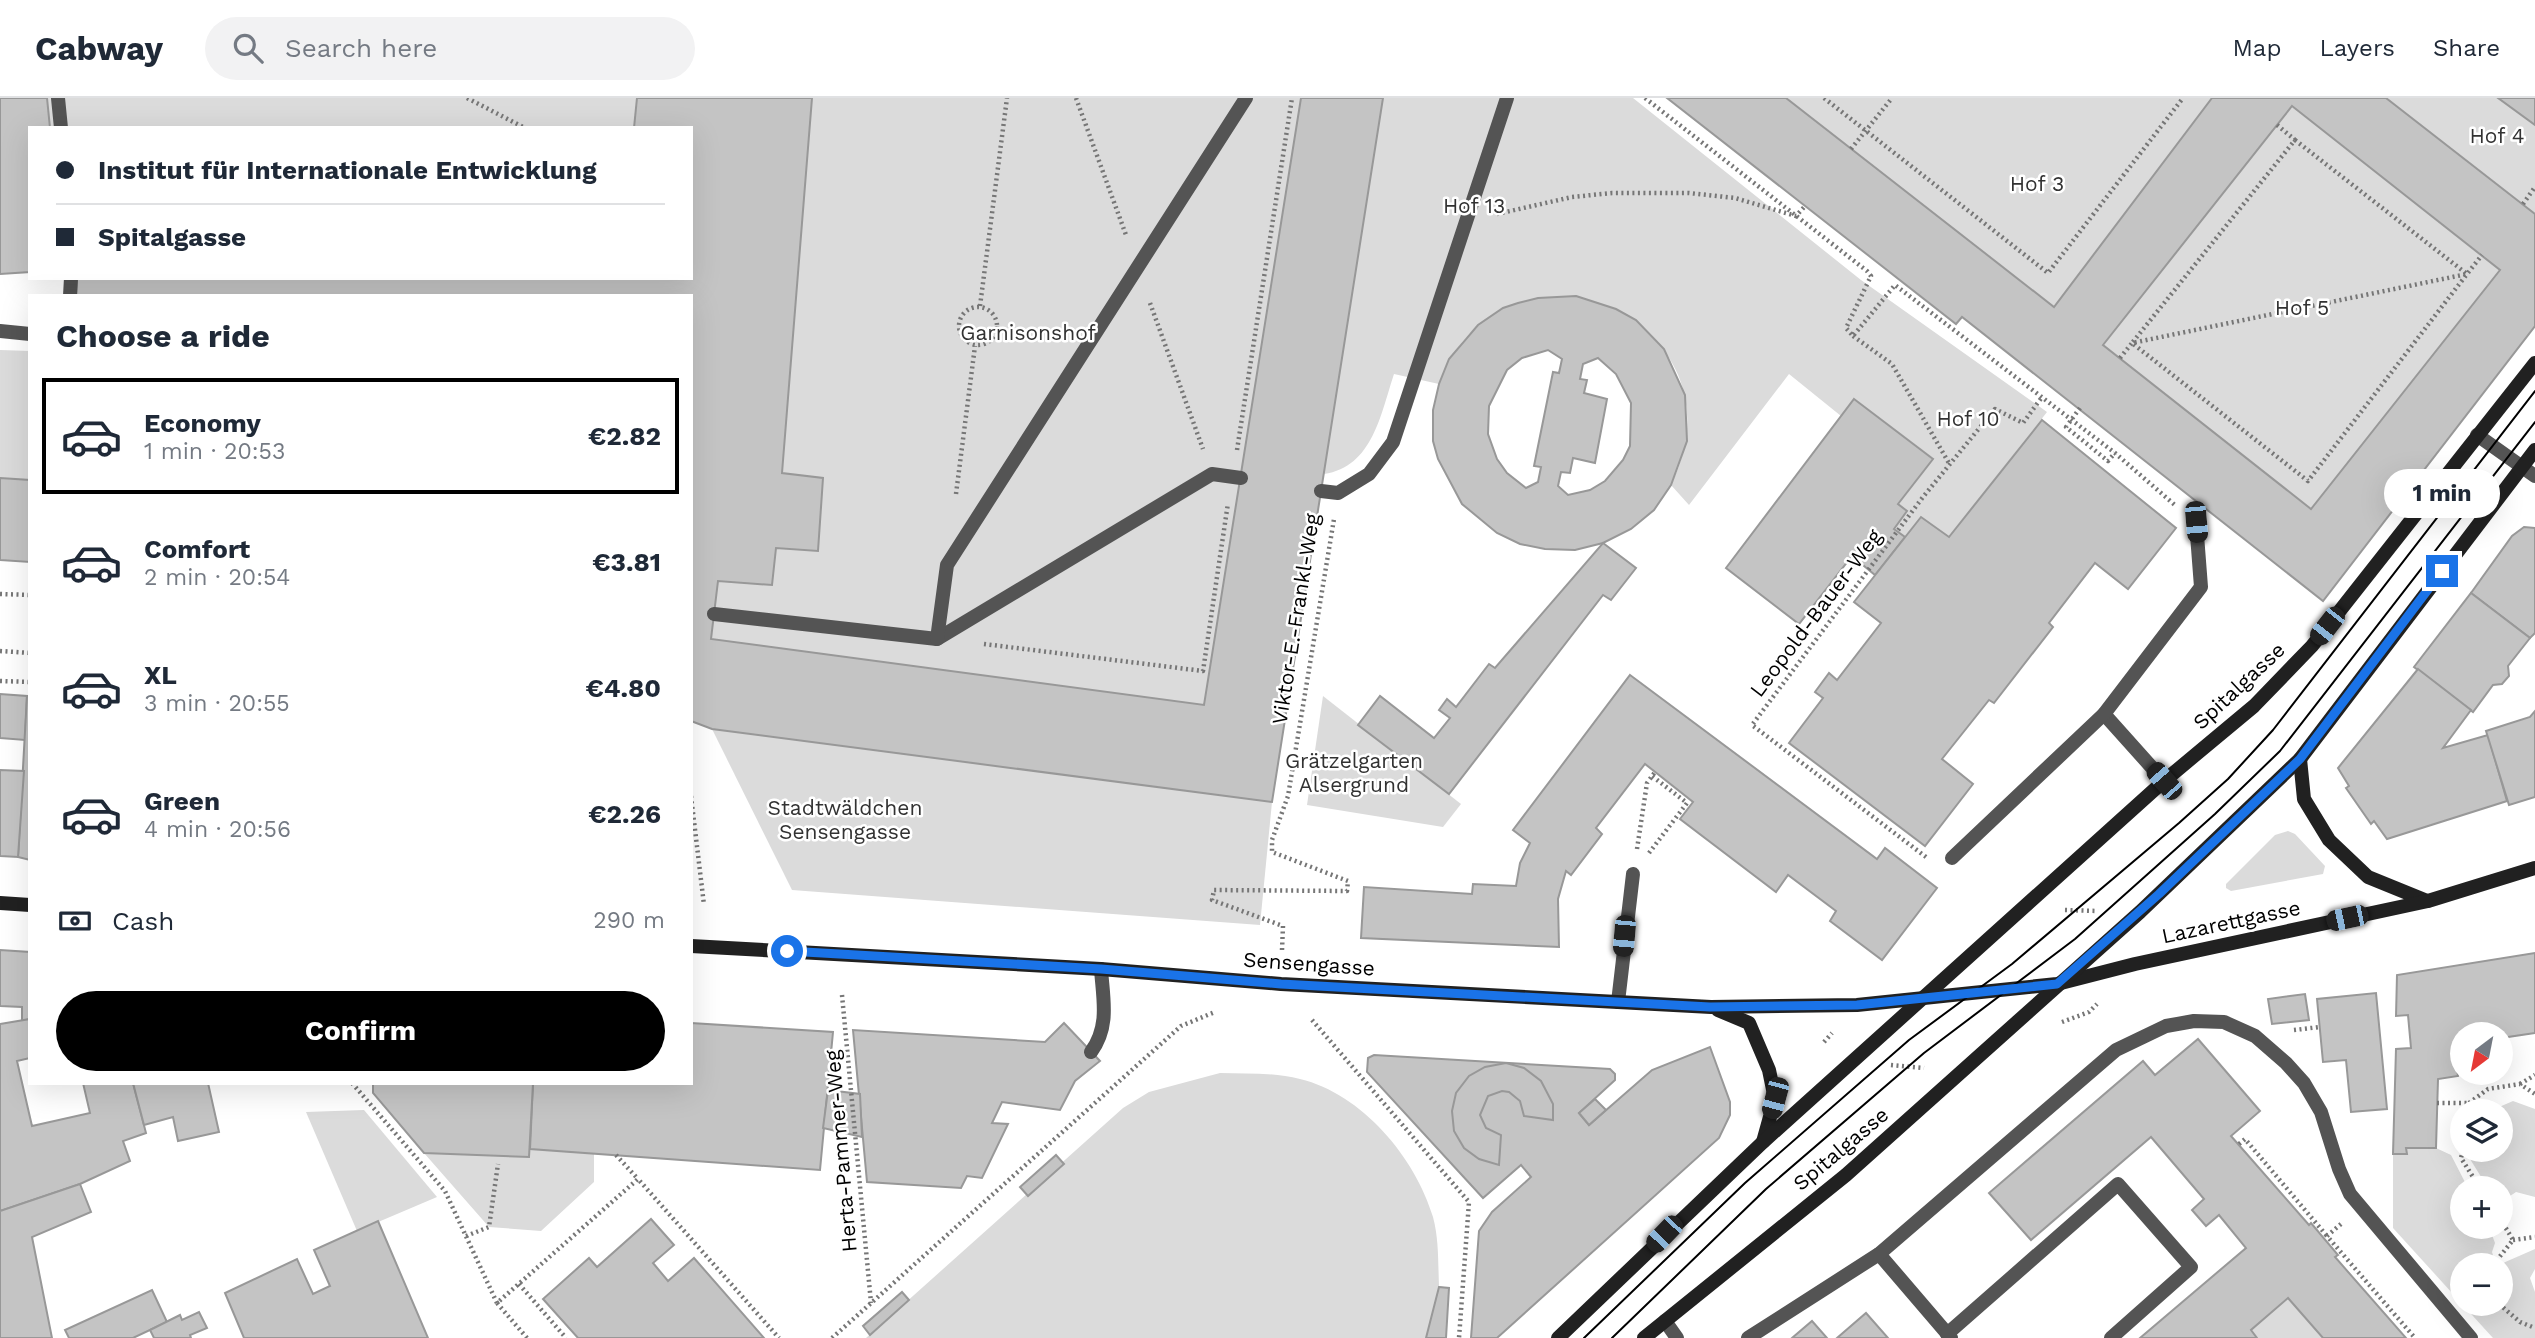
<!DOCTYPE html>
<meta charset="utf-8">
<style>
:root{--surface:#fff;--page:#f2f2f3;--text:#1f2937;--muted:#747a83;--line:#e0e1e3;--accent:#000}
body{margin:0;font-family:"Work Sans",sans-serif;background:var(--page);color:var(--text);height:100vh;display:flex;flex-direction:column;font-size:26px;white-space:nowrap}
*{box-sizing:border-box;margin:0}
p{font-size:23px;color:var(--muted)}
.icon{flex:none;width:38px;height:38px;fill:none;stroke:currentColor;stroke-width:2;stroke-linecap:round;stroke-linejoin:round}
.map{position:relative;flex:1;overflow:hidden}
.side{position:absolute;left:28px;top:196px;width:665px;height:791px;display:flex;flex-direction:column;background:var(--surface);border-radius:0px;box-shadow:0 7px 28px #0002}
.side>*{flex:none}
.top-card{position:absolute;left:28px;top:28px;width:665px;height:154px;border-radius:0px;box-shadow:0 7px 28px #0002;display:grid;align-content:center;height:154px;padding:0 28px;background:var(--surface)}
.needle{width:46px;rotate:212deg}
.buttons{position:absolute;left:2450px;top:924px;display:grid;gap:14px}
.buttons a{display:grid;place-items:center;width:63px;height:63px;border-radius:50%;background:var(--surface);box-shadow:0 7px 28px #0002;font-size:35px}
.end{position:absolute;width:32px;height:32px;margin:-16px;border:9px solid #1a73e8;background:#fff;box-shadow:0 0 0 4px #fff}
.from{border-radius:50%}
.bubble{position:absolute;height:49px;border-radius:24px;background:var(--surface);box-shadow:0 7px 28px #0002;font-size:23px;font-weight:700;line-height:49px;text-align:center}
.car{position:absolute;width:21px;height:42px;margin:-21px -10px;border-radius:9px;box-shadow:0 0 5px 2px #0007;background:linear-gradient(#222 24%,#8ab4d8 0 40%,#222 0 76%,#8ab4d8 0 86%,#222 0)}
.top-card b{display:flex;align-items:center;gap:24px;height:66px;font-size:26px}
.top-card b+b{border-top:2px solid var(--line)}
.top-card i{width:18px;height:18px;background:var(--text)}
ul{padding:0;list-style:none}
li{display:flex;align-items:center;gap:21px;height:116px;margin:0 14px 10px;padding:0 14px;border:4px solid transparent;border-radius:0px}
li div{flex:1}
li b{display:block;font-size:26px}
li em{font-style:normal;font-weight:700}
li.on{border-color:var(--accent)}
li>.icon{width:63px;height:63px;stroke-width:1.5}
h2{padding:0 28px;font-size:32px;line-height:84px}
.pay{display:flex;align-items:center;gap:18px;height:77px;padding:0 28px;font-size:26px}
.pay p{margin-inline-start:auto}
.button{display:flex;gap:14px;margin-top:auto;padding:14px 28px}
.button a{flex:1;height:80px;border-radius:42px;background:var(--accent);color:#fff;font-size:28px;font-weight:700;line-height:80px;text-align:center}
header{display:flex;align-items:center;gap:42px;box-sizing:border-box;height:98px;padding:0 35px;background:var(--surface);border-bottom:2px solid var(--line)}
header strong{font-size:33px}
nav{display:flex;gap:38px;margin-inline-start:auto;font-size:24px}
.search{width:490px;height:63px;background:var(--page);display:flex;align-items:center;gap:18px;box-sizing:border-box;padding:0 24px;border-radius:38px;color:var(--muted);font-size:26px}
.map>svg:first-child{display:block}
.green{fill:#dbdbdb;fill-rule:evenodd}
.building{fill:#c4c4c4;stroke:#989898;stroke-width:2;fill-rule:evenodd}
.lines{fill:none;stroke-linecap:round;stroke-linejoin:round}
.path{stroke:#767676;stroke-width:4.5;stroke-dasharray:2 3.5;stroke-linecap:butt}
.lane{stroke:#545454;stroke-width:14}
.street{stroke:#545454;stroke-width:14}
.secondary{stroke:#212121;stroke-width:14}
.tram{stroke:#000;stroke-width:2}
.route{stroke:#1a73e8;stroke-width:9}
.labels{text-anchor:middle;stroke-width:5;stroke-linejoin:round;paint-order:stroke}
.park-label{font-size:21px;fill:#323232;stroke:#fff}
.street-label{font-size:21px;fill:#000;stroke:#fff}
</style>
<header>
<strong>Cabway</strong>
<div class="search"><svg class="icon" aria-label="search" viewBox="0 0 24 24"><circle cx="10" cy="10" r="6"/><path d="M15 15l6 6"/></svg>Search here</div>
<nav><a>Map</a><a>Layers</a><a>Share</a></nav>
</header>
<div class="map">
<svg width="2535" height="1240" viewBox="0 0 2535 1240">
<rect width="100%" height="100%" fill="#fff"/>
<g class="green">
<polygon points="46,0 637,0 634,30 49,30"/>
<polygon points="812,0 1301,0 1204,607 711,541 718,483 772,487 776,450 818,452 823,380 782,375"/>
<path d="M1383,0h250l228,182 186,132 -98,125 -28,-20 -16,20 -11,-8 4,-25 35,-46 -79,-59 -13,17 -52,-42 -100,131 -18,-20c82,-166 -168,-272 -232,-101l-45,-10c-13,39 -21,93 -70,100z"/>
<polygon points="1786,0 2212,0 2054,209"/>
<polygon points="2386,0 2535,0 2535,116 2523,106"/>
<polygon points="2292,8 2500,172 2311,411 2103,247"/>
<polygon points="0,252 30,253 30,382 0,380"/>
<polygon points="1323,598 1461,706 1443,729 1307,707"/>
<polygon points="712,631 1272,704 1260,827 792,792"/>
<polygon points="2288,733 2295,736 2325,768 2323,776 2231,793 2226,790 2226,786 2275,737"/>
<path d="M1220,975c26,1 54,-1 80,6 62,15 115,78 133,138 6,22 5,46 6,69l10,2 -3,50h-580l257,-230 26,-16z"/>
<polygon points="2513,1003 2535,1011 2535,1099 2516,1094 2501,1104 2501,1090 2488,1090 2470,1061 2471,1052 2501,1052 2501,1013 2490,1013"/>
<polygon points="364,1012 437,1099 357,1133 306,1014"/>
<path d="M2406,1050h30l15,7 17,33h-6v39h27l6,16 -3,9 3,10 8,1 32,-14v20l-5,9 5,14v46h-42l-100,-110v-74h13zM2462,1167h39v39h-39z"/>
<polygon points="530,1051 594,1056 594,1084 541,1133 489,1129 424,1055 528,1058"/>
<polygon points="2288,1200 2323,1240 2257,1240 2251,1232"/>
</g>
<g class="building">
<polygon points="0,0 47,0 50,30 30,30 30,174 0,176"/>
<polygon points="637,0 812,0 782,375 823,380 818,453 776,450 772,487 718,483 711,541 1204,607 1301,0 1383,0 1272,704 712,631 691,623 691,198 76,198 77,180 691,180 691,30 634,30"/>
<path d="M1667,0h119l268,209 158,-209h174l149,116v112l-212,275 -361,-284 -6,7zM2292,8l208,164 -189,239 -208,-164z"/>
<polygon points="2498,0 2535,0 2535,27"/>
<path d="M1576,198l40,13 20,11 28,29 21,46 2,46 -16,44 -17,25 -23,19 -28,14 -28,7 -30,-1 -25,-5 -23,-11 -35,-29 -24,-45 -5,-18v-31l6,-26 10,-25 29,-34 25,-17 15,-5 20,-5zM1548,252l14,9 -3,14 -6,-1 -19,94 7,1 -3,15 -12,6 -19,-15 -10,-14 -9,-25 1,-28 18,-36 15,-12zM1598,260l18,16 15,29 -1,43 -7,14 -18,21 -15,9 -22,5 -10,-9 3,-14 9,1 3,-15 22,5 12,-64 -23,-6 3,-13 -7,-1 3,-15z"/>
<polygon points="1854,301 1933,361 1898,406 1907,413 1894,431 1905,439 1875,477 1852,458 1799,526 1726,470"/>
<polygon points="2042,322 2176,430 2128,491 2095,465 2049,525 2053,529 1994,605 1989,602 1942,661 1973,686 1925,748 1789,645 1823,600 1815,594 1829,575 1837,582 1881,525 1854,504 1921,419 1949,439"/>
<polygon points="0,380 30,382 30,464 0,462"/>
<polygon points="2524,429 2535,430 2535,535 2530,540 2471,495 2512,438"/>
<polygon points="1603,445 1636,470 1611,502 1603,497 1449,696 1358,627 1380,598 1434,640 1450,620 1439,612 1447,601 1456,609 1489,566 1495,570"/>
<polygon points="2471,495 2530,540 2508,568 2509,578 2502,586 2493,587 2473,614 2414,569"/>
<polygon points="2418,571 2471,612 2443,650 2488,637 2507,703 2387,741 2374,723 2371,726 2346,690 2349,688 2338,670"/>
<polygon points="1630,577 1877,761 1885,750 1937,790 1882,862 1830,823 1836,813 1788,777 1776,794 1680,721 1693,704 1645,666 1596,730 1602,736 1571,777 1566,773 1558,801 1559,849 1361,840 1364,789 1472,796 1473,786 1516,788 1520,765 1530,745 1513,732"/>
<polygon points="0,596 27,598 25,642 0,640"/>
<polygon points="27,598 30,598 30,762 18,759"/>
<polygon points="2535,613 2535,699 2509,707 2486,633 2530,619"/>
<polygon points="0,672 24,673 18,759 0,758"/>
<polygon points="0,852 30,854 30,921 22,923 22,909 0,908"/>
<polygon points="2535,855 2535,935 2501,940 2501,936 2462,936 2462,946 2454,947 2458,978 2438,981 2436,1050 2406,1050 2407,1056 2393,1056 2396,951 2411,950 2408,917 2396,918 2397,877"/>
<polygon points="2376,895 2387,1011 2351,1014 2346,962 2323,964 2317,901"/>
<polygon points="2305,896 2309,922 2272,926 2268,901"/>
<polygon points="30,921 30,960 17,963 32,1028 90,1015 83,985 133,985 146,1035 123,1043 130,1063 80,1086 0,1113 0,926"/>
<polygon points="691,925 833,934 820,1072 530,1051 533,985 691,985"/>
<polygon points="1064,925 1100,963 1075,983 1060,1012 1002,1004 992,1025 1008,1026 982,1080 967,1078 961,1090 867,1084 853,932 1045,944"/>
<polygon points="2198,941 2260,1013 2231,1038 2309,1127 2311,1125 2338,1157 2335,1159 2406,1240 2323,1240 2288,1200 2251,1232 2257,1240 2140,1240 2246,1150 2219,1117 2206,1128 2192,1112 2204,1101 2151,1039 2031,1142 1989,1095 2143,963 2155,977"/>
<polygon points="1710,949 1730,1004 1730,1017 1719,1040 1497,1240 1471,1240 1479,1133 1492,1114 1531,1079 1521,1067 1483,1100 1367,974 1368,960 1374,957 1610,971 1615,976 1615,982 1579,1015 1589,1027 1652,972"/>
<polygon points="1506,965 1524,970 1541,983 1553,1006 1553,1022 1524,1018 1520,1003 1509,994 1502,993 1488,998 1480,1017 1486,1030 1501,1037 1499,1067 1479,1061 1464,1050 1454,1033 1452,1013 1456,995 1469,978 1485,969"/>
<polygon points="133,985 208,985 219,1034 178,1043 173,1019 144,1027"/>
<polygon points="373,985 533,985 529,1059 424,1055 373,995"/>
<polygon points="828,992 860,996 862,1039 823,1030"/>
<polygon points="1595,1001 1606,1012 1589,1027 1579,1015"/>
<polygon points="1056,1057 1064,1066 1028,1098 1020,1089"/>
<polygon points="80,1086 91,1114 32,1139 52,1240 0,1240 0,1113"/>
<polygon points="651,1121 674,1147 653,1165 668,1183 694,1160 764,1240 578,1240 543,1201 589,1160 597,1169"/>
<polygon points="378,1123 428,1240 244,1240 225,1195 297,1161 313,1196 330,1188 314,1152"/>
<polygon points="1439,1189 1449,1190 1446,1240 1426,1240"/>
<polygon points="152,1192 167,1224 133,1240 69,1240 65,1232"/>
<polygon points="902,1194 909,1202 870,1237 863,1228"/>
<polygon points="199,1214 207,1230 190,1237 191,1240 154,1240 150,1232 180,1217 182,1222"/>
<polygon points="1866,1215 1888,1240 1837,1240"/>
<polygon points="1812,1223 1827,1240 1792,1240"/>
</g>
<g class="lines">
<g class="path">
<polyline points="467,0 525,30"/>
<polyline points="1076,0 1126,137"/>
<polyline points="1645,0 1867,173 1871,178 1846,230 1853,238 1895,187 2115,355 2176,408"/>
<polyline points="1824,0 2048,175 2183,0"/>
<polyline points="2277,27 2295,42"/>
<polygon points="2295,42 2467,176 2308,383 2132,245"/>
<polyline points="1851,51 1892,0"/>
<polyline points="2523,106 2535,89"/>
<polyline points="1497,116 1572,99 1612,95 1689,95 1735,100 1796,118 1805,108"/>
<polyline points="1150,205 1203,351"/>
<polyline points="980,208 1007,0"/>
<circle cx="978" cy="228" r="19"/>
<polyline points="1853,238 1892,266 1950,367"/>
<polyline points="2120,260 2132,245 2467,176 2482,157"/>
<polyline points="2080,310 2066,329 2108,363 2115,355"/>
<polyline points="1237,352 1292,0"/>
<polyline points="956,396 975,248"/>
<polyline points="0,496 30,497"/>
<polyline points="984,546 1203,573 1228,405"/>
<polyline points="0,553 30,555"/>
<polyline points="0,583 30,584"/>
<polyline points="691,698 704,807"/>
<polyline points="1637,751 1647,685 1655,674"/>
<polyline points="1649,755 1687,705 1652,678"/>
<polyline points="1926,759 1752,627 1923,399 1995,311 2023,325 2042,299"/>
<polyline points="2065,812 2098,813"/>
<polyline points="1282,852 1283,828 1212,802 1214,792 1347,793 1348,783 1272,754 1272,742 1288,698 1334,421"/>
<polyline points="842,897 871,1205"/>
<polyline points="1312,922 1469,1104 1459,1240"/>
<polyline points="2062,924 2089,914 2097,906"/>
<polyline points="2294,932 2320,929"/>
<polyline points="1824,944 1832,935"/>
<polyline points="1891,967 1924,970"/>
<polyline points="352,985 445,1093 497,1205"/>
<polyline points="2520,986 2535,977"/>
<polyline points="2437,1005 2469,1005 2468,1013"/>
<polyline points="2469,1005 2488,991 2520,986 2535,996"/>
<polyline points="2239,1046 2245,1041 2327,1138"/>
<polyline points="2463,1052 2461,1060 2480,1090"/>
<polyline points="616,1057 638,1081"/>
<polyline points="2341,1126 2327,1138 2415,1240"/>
<polyline points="466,1138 489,1129 498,1066"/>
<polyline points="2513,1142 2535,1139"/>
<polyline points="2493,1167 2513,1142 2501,1122"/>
<polyline points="519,1186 566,1240"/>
<polyline points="2499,1206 2520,1224 2535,1230"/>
<polyline points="527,1240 497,1205 638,1081 779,1240"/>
<polyline points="832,1240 1181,928 1215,914"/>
</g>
<g class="lane">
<polyline points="58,0 61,30"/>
<polyline points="70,198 71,180"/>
<polyline points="0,233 30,236"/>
<polyline points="1321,393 1338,395 1369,376 1393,344 1507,0"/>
<polyline points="714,516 937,541 1212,376 1241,380"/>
<polyline points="937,541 947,467 1246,0"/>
<polyline points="2104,616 2164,683"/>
<polyline points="1952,760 2104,616 2201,489 2196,424"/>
<polyline points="1618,904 1633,776"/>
<path d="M1091,954c19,-26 12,-53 10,-83"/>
<polyline points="1879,1156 1951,1240"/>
<polyline points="1665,1223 1677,1240"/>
<polyline points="1947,1236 2118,1086 2191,1169 2111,1240"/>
<polyline points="1748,1240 1879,1156 2116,952 2166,928 2194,923 2224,924 2255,938 2286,965 2304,985 2321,1014 2339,1071 2350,1096 2471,1240"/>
</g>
<polyline class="street" points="2477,337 2535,378"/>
<g class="secondary">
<polyline points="2300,661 2304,701 2329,742 2368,779 2427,803"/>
<polyline points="0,805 30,807"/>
<polyline points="691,848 1101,871 1281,886 1711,909 1857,907 2057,886 2135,866 2428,803 2535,770"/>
<polyline points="1718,912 1749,925 1769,972 1775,1001 1763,1044"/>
<polyline points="1558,1240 1763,1044 2164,683 2254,608 2312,548 2535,265"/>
<polyline points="1644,1240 1846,1077 2140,814 2300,661 2535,352"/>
</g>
<g class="tram">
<polyline points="1584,1240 1745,1085 1909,942 2012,866 2179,725 2228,681 2273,632 2535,293"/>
<polyline points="1612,1240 1766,1091 1924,955 2075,841 2215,716 2280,653 2535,324"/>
</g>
</g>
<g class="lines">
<polyline class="route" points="787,853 1101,871 1281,886 1710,909 1857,907 2057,886 2159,796 2300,661 2442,473"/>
</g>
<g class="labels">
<g class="park-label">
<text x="2497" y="45">Hof 4</text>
<text x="2037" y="93">Hof 3</text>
<text x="1474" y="115">Hof 13</text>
<text x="2302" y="217">Hof 5</text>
<text x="1028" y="242">Garnisonshof</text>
<text x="1968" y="328">Hof 10</text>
<text x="1354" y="670">Grätzelgarten<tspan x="1354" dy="24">Alsergrund</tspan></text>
<text x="845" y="717">Stadtwäldchen<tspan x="845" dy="24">Sensengasse</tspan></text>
</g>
<g class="street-label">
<text transform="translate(1816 515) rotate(-53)" y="7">Leopold-Bauer-Weg</text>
<text transform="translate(1296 521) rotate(-81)" y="7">Viktor-E.-Frankl-Weg</text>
<text transform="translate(2239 588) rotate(-43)" y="7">Spitalgasse</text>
<text transform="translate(2231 824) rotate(-12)" y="7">Lazarettgasse</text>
<text transform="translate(1309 866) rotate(4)" y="7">Sensengasse</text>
<text transform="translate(1841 1051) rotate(-40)" y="7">Spitalgasse</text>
<text transform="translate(841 1053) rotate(-95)" y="7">Herta-Pammer-Weg</text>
</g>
</g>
</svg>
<div class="buttons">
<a><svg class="needle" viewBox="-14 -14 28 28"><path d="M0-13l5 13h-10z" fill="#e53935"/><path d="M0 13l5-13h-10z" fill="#747a83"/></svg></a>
<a><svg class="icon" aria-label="layers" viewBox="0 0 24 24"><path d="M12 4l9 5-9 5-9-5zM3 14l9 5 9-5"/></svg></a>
<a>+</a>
<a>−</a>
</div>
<i class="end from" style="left:787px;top:853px"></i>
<i class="end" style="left:2442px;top:473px"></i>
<div class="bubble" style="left:2384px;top:371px;width:116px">1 min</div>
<i class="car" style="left:2196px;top:424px;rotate:175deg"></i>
<i class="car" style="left:2327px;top:528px;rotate:218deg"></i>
<i class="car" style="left:2164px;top:683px;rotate:319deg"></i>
<i class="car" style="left:2347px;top:820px;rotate:258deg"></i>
<i class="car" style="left:1624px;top:838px;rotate:185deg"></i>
<i class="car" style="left:1775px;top:1000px;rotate:195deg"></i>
<i class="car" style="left:1664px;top:1136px;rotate:224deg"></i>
<div class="top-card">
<b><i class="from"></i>Institut für Internationale Entwicklung</b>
<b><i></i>Spitalgasse</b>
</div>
<section class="side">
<h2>Choose a ride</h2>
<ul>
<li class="on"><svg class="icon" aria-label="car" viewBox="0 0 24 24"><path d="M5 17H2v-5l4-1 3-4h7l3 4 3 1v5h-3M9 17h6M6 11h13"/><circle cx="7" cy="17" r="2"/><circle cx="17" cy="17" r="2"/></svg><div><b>Economy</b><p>1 min · 20:53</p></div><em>€2.82</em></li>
<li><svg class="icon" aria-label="car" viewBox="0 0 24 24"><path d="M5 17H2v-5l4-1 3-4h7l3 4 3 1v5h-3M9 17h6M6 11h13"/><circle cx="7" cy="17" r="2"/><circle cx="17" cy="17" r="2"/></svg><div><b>Comfort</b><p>2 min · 20:54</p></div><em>€3.81</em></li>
<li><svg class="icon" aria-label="car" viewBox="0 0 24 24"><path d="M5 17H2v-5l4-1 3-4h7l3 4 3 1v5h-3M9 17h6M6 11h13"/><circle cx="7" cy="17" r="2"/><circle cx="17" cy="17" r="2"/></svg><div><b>XL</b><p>3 min · 20:55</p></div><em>€4.80</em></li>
<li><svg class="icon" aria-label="car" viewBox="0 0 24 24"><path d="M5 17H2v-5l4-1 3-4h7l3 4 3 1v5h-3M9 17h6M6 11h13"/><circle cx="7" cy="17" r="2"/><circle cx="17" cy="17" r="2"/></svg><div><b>Green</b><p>4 min · 20:56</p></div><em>€2.26</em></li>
</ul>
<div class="pay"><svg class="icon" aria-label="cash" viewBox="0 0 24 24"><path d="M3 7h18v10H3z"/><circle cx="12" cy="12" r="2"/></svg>Cash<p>290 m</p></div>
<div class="button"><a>Confirm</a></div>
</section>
</div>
